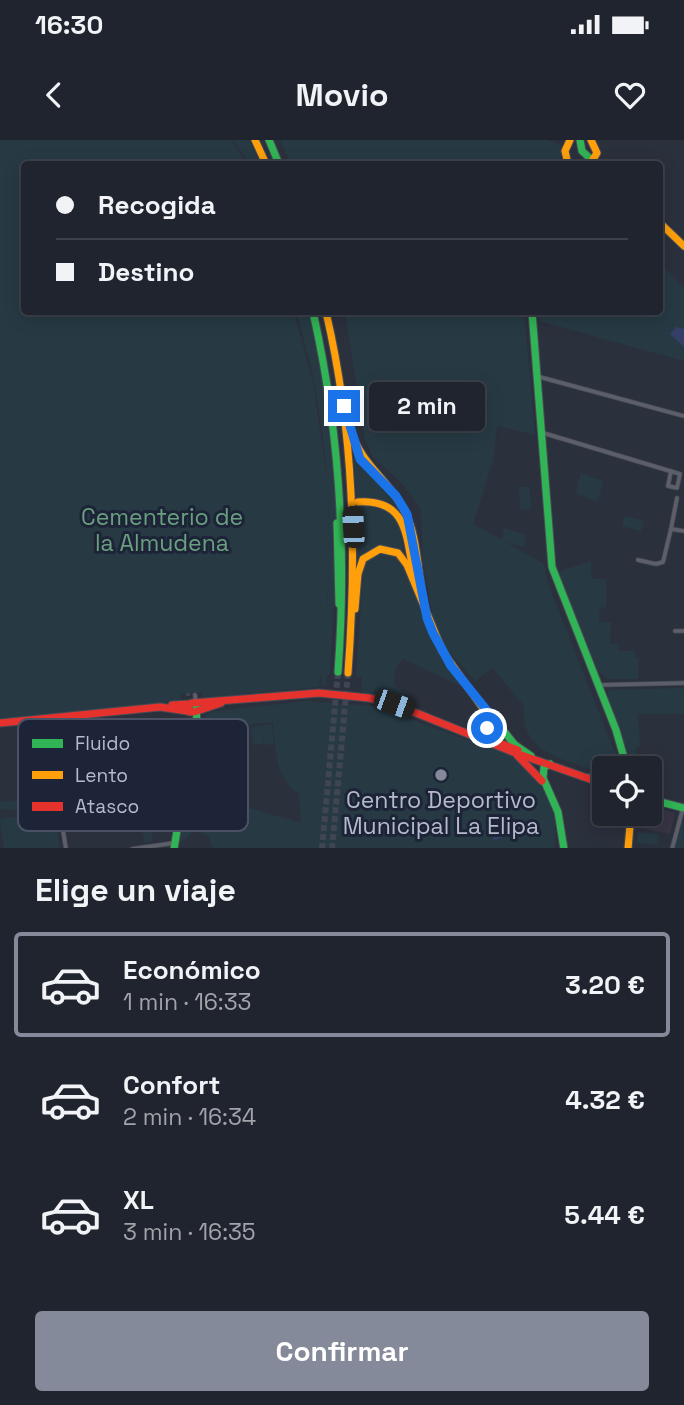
<!DOCTYPE html>
<html lang="es">
<meta charset="utf-8">
<style>
:root{--surface:#20242e;--page:#2d303a;--text:#f1f3f6;--muted:#a2a4aa;--line:#3d414a;--accent:#858a9b}
body{margin:0;font-family:"Space Grotesk",sans-serif;background:var(--page);color:var(--text);height:100vh;display:flex;flex-direction:column;font-size:26px;white-space:nowrap}
*{box-sizing:border-box;margin:0}
p{font-size:23px;color:var(--muted)}
.icon{flex:none;width:38px;height:38px;fill:none;stroke:currentColor;stroke-width:2;stroke-linecap:round;stroke-linejoin:round}
.map{position:relative;height:708px;overflow:hidden}
.panel{display:flex;flex-direction:column;background:var(--surface);flex:1}
.panel>*{flex:none}
.top-card{position:absolute;left:21px;top:21px;width:642px;height:154px;border-radius:7px;box-shadow:0 4px 18px #0003,0 0 0 2px var(--line);display:grid;align-content:center;height:154px;padding:0 35px;background:var(--surface)}
.buttons{position:absolute;left:592px;top:616px;display:grid;gap:14px}
.buttons a{display:grid;place-items:center;width:70px;height:70px;border-radius:7px;background:var(--surface);box-shadow:0 4px 18px #0003,0 0 0 2px var(--line);font-size:35px}
.end{position:absolute;width:32px;height:32px;margin:-16px;border:9px solid #1a73e8;background:#fff;box-shadow:0 0 0 4px #fff}
.from{border-radius:50%}
.bubble{position:absolute;height:49px;border-radius:7px;background:var(--surface);box-shadow:0 4px 18px #0003,0 0 0 2px var(--line);font-size:23px;font-weight:600;line-height:49px;text-align:center}
.car{position:absolute;width:21px;height:42px;margin:-21px -10px;border-radius:9px;box-shadow:0 0 5px 2px #0007;background:linear-gradient(#222 24%,#8ab4d8 0 40%,#222 0 76%,#8ab4d8 0 86%,#222 0)}
.top-card b{display:flex;align-items:center;gap:24px;height:66px;font-size:26px}
.top-card b+b{border-top:2px solid var(--line)}
.top-card i{width:18px;height:18px;background:var(--text)}
ul{padding:0;list-style:none}
li{display:flex;align-items:center;gap:21px;height:105px;margin:0 14px 10px;padding:0 21px;border:4px solid transparent;border-radius:7px}
li div{flex:1}
li b{display:block;font-size:26px}
li em{font-style:normal;font-weight:600}
li.current{border-color:var(--accent)}
li>.icon{width:63px;height:63px;stroke-width:1.5}
h2{padding:0 35px;font-size:32px;line-height:84px}
.button{display:flex;gap:14px;margin-top:auto;padding:14px 35px}
.button a{flex:1;height:80px;border-radius:7px;background:var(--accent);color:#fff;font-size:28px;font-weight:600;line-height:80px;text-align:center}
.status{display:flex;justify-content:space-between;align-items:center;height:49px;padding:0 35px;background:var(--surface);direction:ltr}
.status svg{height:19px;fill:currentColor}
header{display:flex;justify-content:space-between;align-items:center;height:91px;padding:0 35px;background:var(--surface);font-size:32px;font-weight:600}
.map>svg:first-child{display:block}
.medical{fill:#383445}
.green{fill:#273a44}
.water{fill:#333f66}
.lines{fill:none;stroke-linecap:round;stroke-linejoin:round}
.street-tunnel{stroke:#404553;stroke-width:3.5;stroke-dasharray:3.5 2;stroke-linecap:butt}
.highway-tunnel{stroke:#404553;stroke-width:6;stroke-dasharray:6 3;stroke-linecap:butt}
.street-casing{stroke:#474b55;stroke-width:5}
.fast-casing{stroke:#474b55;stroke-width:9}
.slow-casing{stroke:#474b55;stroke-width:9}
.jam-casing{stroke:#474b55;stroke-width:9}
.street{stroke:#5c5f69;stroke-width:3.5}
.fast{stroke:#30b455;stroke-width:7}
.slow{stroke:#ff9f0a;stroke-width:7}
.jam{stroke:#e5322d;stroke-width:7}
.route{stroke:#1a73e8;stroke-width:9}
.poi-dot{fill:#858a9b;stroke:#1d2438;stroke-width:2.5}
.labels{text-anchor:middle;stroke-width:6;stroke-linejoin:round;paint-order:stroke}
.park-label{font-size:23px;fill:#6aa080;stroke:#1d2438}
.poi-label{font-size:23px;fill:#b5bbcd;stroke:#1d2438}
.key{fill:#1d2438;stroke:#4b5165;stroke-width:2}
.key-label{font-size:19px;fill:#b5bbcd}
</style>
<div class="status"><b>16:30</b><svg viewBox="0 0 49 12"><path d="M0 12V9h3v3zM5 12V6h3v6zM10 12V3h3v9zM15 12V0h3v12zM26 1h20v11H26zM47 4h2v5h-2z"/></svg></div>
<header><svg class="icon" aria-label="back" viewBox="0 0 24 24"><path d="M15 5l-7 7 7 7"/></svg>Movio<svg class="icon" aria-label="heart" viewBox="0 0 24 24"><path d="M12 20l-8-8c-3-5 5-10 8-4 3-6 11-1 8 4z"/></svg></header>
<div class="map">
<svg width="684" height="709" viewBox="0 0 684 709">
<rect width="100%" height="100%" fill="#2b303d"/>
<polygon class="medical" points="649,666 675,673 670,694 639,688 641,674 649,674"/>
<g class="green">
<polygon points="0,0 232,0 246,24 24,24 24,172 294,172 313,243 328,345 330,416 324,520 319,547 203,558 202,552 181,554 181,561 0,579"/>
<polygon points="234,0 249,0 260,24 249,24"/>
<polygon points="280,0 546,0 561,5 561,24 291,24"/>
<polygon points="660,123 684,148 684,221 539,181 539,172 660,172"/>
<path d="M296,172h13l1,6 21,110 8,85 -7,24 3,46 -5,92h-3l-1,11h-5c13,-127 14,-251 -25,-374z"/>
<path d="M345,172h179l11,123 -38,-9 -4,34 -20,64 70,39 7,26 71,179h-17v7c-39,-18 -84,-19 -80,-69l-31,-38 -18,13 -30,-34 -12,-30 -10,-54 -2,-53 -19,-27 -30,-27 -7,-16z"/>
<path d="M353,311c13,24 42,39 52,64 7,17 8,38 11,55l-21,-63 -22,-10 -16,3z"/>
<polygon points="581,333 603,341 598,362 576,353"/>
<polygon points="519,347 530,347 531,369 520,370"/>
<path d="M373,363c26,7 29,27 31,51l-10,-6 -19,-1 -18,14v-55z"/>
<polygon points="624,376 644,381 641,391 622,386"/>
<polygon points="504,388 526,395 523,407 502,401"/>
<polygon points="379,413 393,415 403,423 435,506 463,547 403,519 395,529 394,545 405,553 403,562 362,552 362,537 356,537 363,434 365,425"/>
<polygon points="591,421 591,439 606,439 606,467 600,468 599,482 611,482 610,504 619,504 619,511 635,511 635,518 639,518 638,539 608,539 598,531 562,445 558,432"/>
<polygon points="684,548 684,574 638,574 640,606 636,607 636,628 633,628 607,556 609,550"/>
<path d="M307,561l67,5 138,50c17,12 43,42 43,64 0,10 -1,19 0,29h-342l-4,-12 -13,-7 -16,13 6,-42 16,-12 9,8 90,26 -2,-29c-25,-17 -23,-44 -26,-72l-38,4 2,24 -11,1 -3,-23 -22,2c0,-11 3,-16 14,-19z"/>
<polygon points="272,584 274,604 264,605 263,597 263,604 253,605 251,587"/>
<path d="M185,643l-4,6c-31,3 -163,28 -181,19v-6z"/>
<polygon points="54,672 60,708 4,708 0,679"/>
<polygon points="683,673 684,708 674,709"/>
<polygon points="146,683 146,685 153,684 152,701 145,703 140,684 129,685 130,705 128,685"/>
<polygon points="638,692 658,694 657,705 637,703"/>
</g>
<g class="water">
<polygon points="676,187 684,189 684,207 670,194"/>
<polygon points="518,680 521,692 494,700 490,689"/>
</g>
<g class="lines">
<polyline class="street-tunnel" points="188,553 188,556"/>
<g class="highway-tunnel">
<polyline points="322,709 338,532"/>
<polyline points="332,709 348,533"/>
</g>
<defs>
<g id="street">
<polyline points="536,236 684,276"/>
<polyline points="540,292 680,334 677,348 668,346 671,331"/>
<polyline points="677,358 671,389 684,391"/>
<polyline points="638,420 656,424 663,422 671,389"/>
<polyline points="675,491 684,491"/>
<polyline points="598,545 684,543"/>
<polyline points="195,555 196,563"/>
<polyline points="616,628 622,614"/>
<polyline points="585,636 604,635"/>
<polyline points="60,671 66,709"/>
<polyline points="132,709 174,703"/>
<polyline points="672,709 683,668"/>
</g>
<g id="fast">
<polyline points="269,0 279,24"/>
<polyline points="580,0 582,11 596,24"/>
<path d="M313,172c27,120 34,238 25,360"/>
<polyline points="532,172 552,427 616,590 627,628"/>
<polyline points="337,383 339,464"/>
<polyline points="489,573 515,605 531,616"/>
<polyline points="482,600 493,594 497,583"/>
<polyline points="550,624 544,627 543,638 558,672 564,709"/>
<polyline points="649,659 684,668"/>
<polyline points="174,709 183,654 199,636 196,563"/>
</g>
<g id="slow">
<polyline points="255,0 266,24"/>
<polyline points="568,24 565,11 570,0"/>
<polyline points="590,24 597,13 591,0"/>
<polyline points="660,83 684,106"/>
<path d="M326,172c28,120 31,239 22,361"/>
<path d="M350,288c11,37 36,49 53,80 14,25 14,56 19,84"/>
<path d="M358,362c48,-3 48,31 55,69"/>
<polyline points="355,469 358,434 363,419 380,409 398,413 407,425 443,512 487,574 489,582 482,600"/>
<polyline points="628,709 631,674"/>
</g>
<g id="jam">
<polyline points="172,565 189,564"/>
<polyline points="190,572 188,567 192,563 319,553 369,558 394,564 513,612 604,644"/>
<polyline points="0,583 160,567 194,572 221,563"/>
<polyline points="474,593 518,610"/>
<polyline points="517,615 542,641"/>
</g>
</defs>
<use href="#street" class="street-casing"/>
<use href="#fast" class="fast-casing"/>
<use href="#slow" class="slow-casing"/>
<use href="#jam" class="jam-casing"/>
<use href="#street" class="street"/>
<use href="#fast" class="fast"/>
<use href="#slow" class="slow"/>
<use href="#jam" class="jam"/>
</g>
<g class="lines">
<polyline class="route" points="344,266 360,319 396,356 407,374 427,478 433,493 451,526 497,583 493,594 482,600 487,588"/>
</g>
<circle class="poi-dot" cx="441" cy="635" r="7"/>
<g class="labels">
<g class="park-label">
<text x="162" y="385">Cementerio de<tspan x="162" dy="26">la Almudena</tspan></text>
</g>
<g class="poi-label">
<text x="441" y="668">Centro Deportivo<tspan x="441" dy="26">Municipal La Elipa</tspan></text>
</g>
</g>
<rect x="18" y="579" width="230" height="112" rx="10" class="key"/>
<rect x="32" y="599" width="31" height="9" fill="#30b455"/>
<rect x="32" y="631" width="31" height="8" fill="#ff9f0a"/>
<rect x="32" y="662" width="31" height="9" fill="#e5322d"/>
<g class="key-label">
<text x="75" y="610">Fluido</text>
<text x="75" y="642">Lento</text>
<text x="75" y="673">Atasco</text>
</g>
</svg>
<div class="buttons">
<a><svg class="icon" aria-label="locate" viewBox="0 0 24 24"><circle cx="12" cy="12" r="6"/><path d="M12 2v4M12 18v4M2 12h4M18 12h4"/></svg></a>
</div>
<i class="end from" style="left:487px;top:588px"></i>
<i class="end" style="left:344px;top:266px"></i>
<div class="bubble" style="left:369px;top:242px;width:116px">2 min</div>
<i class="car" style="left:353px;top:387px;rotate:357deg"></i>
<i class="car" style="left:394px;top:564px;rotate:110deg"></i>
<div class="top-card">
<b><i class="from"></i>Recogida</b>
<b><i></i>Destino</b>
</div>
</div>
<section class="panel">
<h2>Elige un viaje</h2>
<ul>
<li class="current"><svg class="icon" aria-label="car" viewBox="0 0 24 24"><path d="M5 17H2v-5l4-1 3-4h7l3 4 3 1v5h-3M9 17h6M6 11h13"/><circle cx="7" cy="17" r="2"/><circle cx="17" cy="17" r="2"/></svg><div><b>Económico</b><p>1 min · 16:33</p></div><em>3.20 €</em></li>
<li><svg class="icon" aria-label="car" viewBox="0 0 24 24"><path d="M5 17H2v-5l4-1 3-4h7l3 4 3 1v5h-3M9 17h6M6 11h13"/><circle cx="7" cy="17" r="2"/><circle cx="17" cy="17" r="2"/></svg><div><b>Confort</b><p>2 min · 16:34</p></div><em>4.32 €</em></li>
<li><svg class="icon" aria-label="car" viewBox="0 0 24 24"><path d="M5 17H2v-5l4-1 3-4h7l3 4 3 1v5h-3M9 17h6M6 11h13"/><circle cx="7" cy="17" r="2"/><circle cx="17" cy="17" r="2"/></svg><div><b>XL</b><p>3 min · 16:35</p></div><em>5.44 €</em></li>
</ul>
<div class="button"><a>Confirmar</a></div>
</section>
